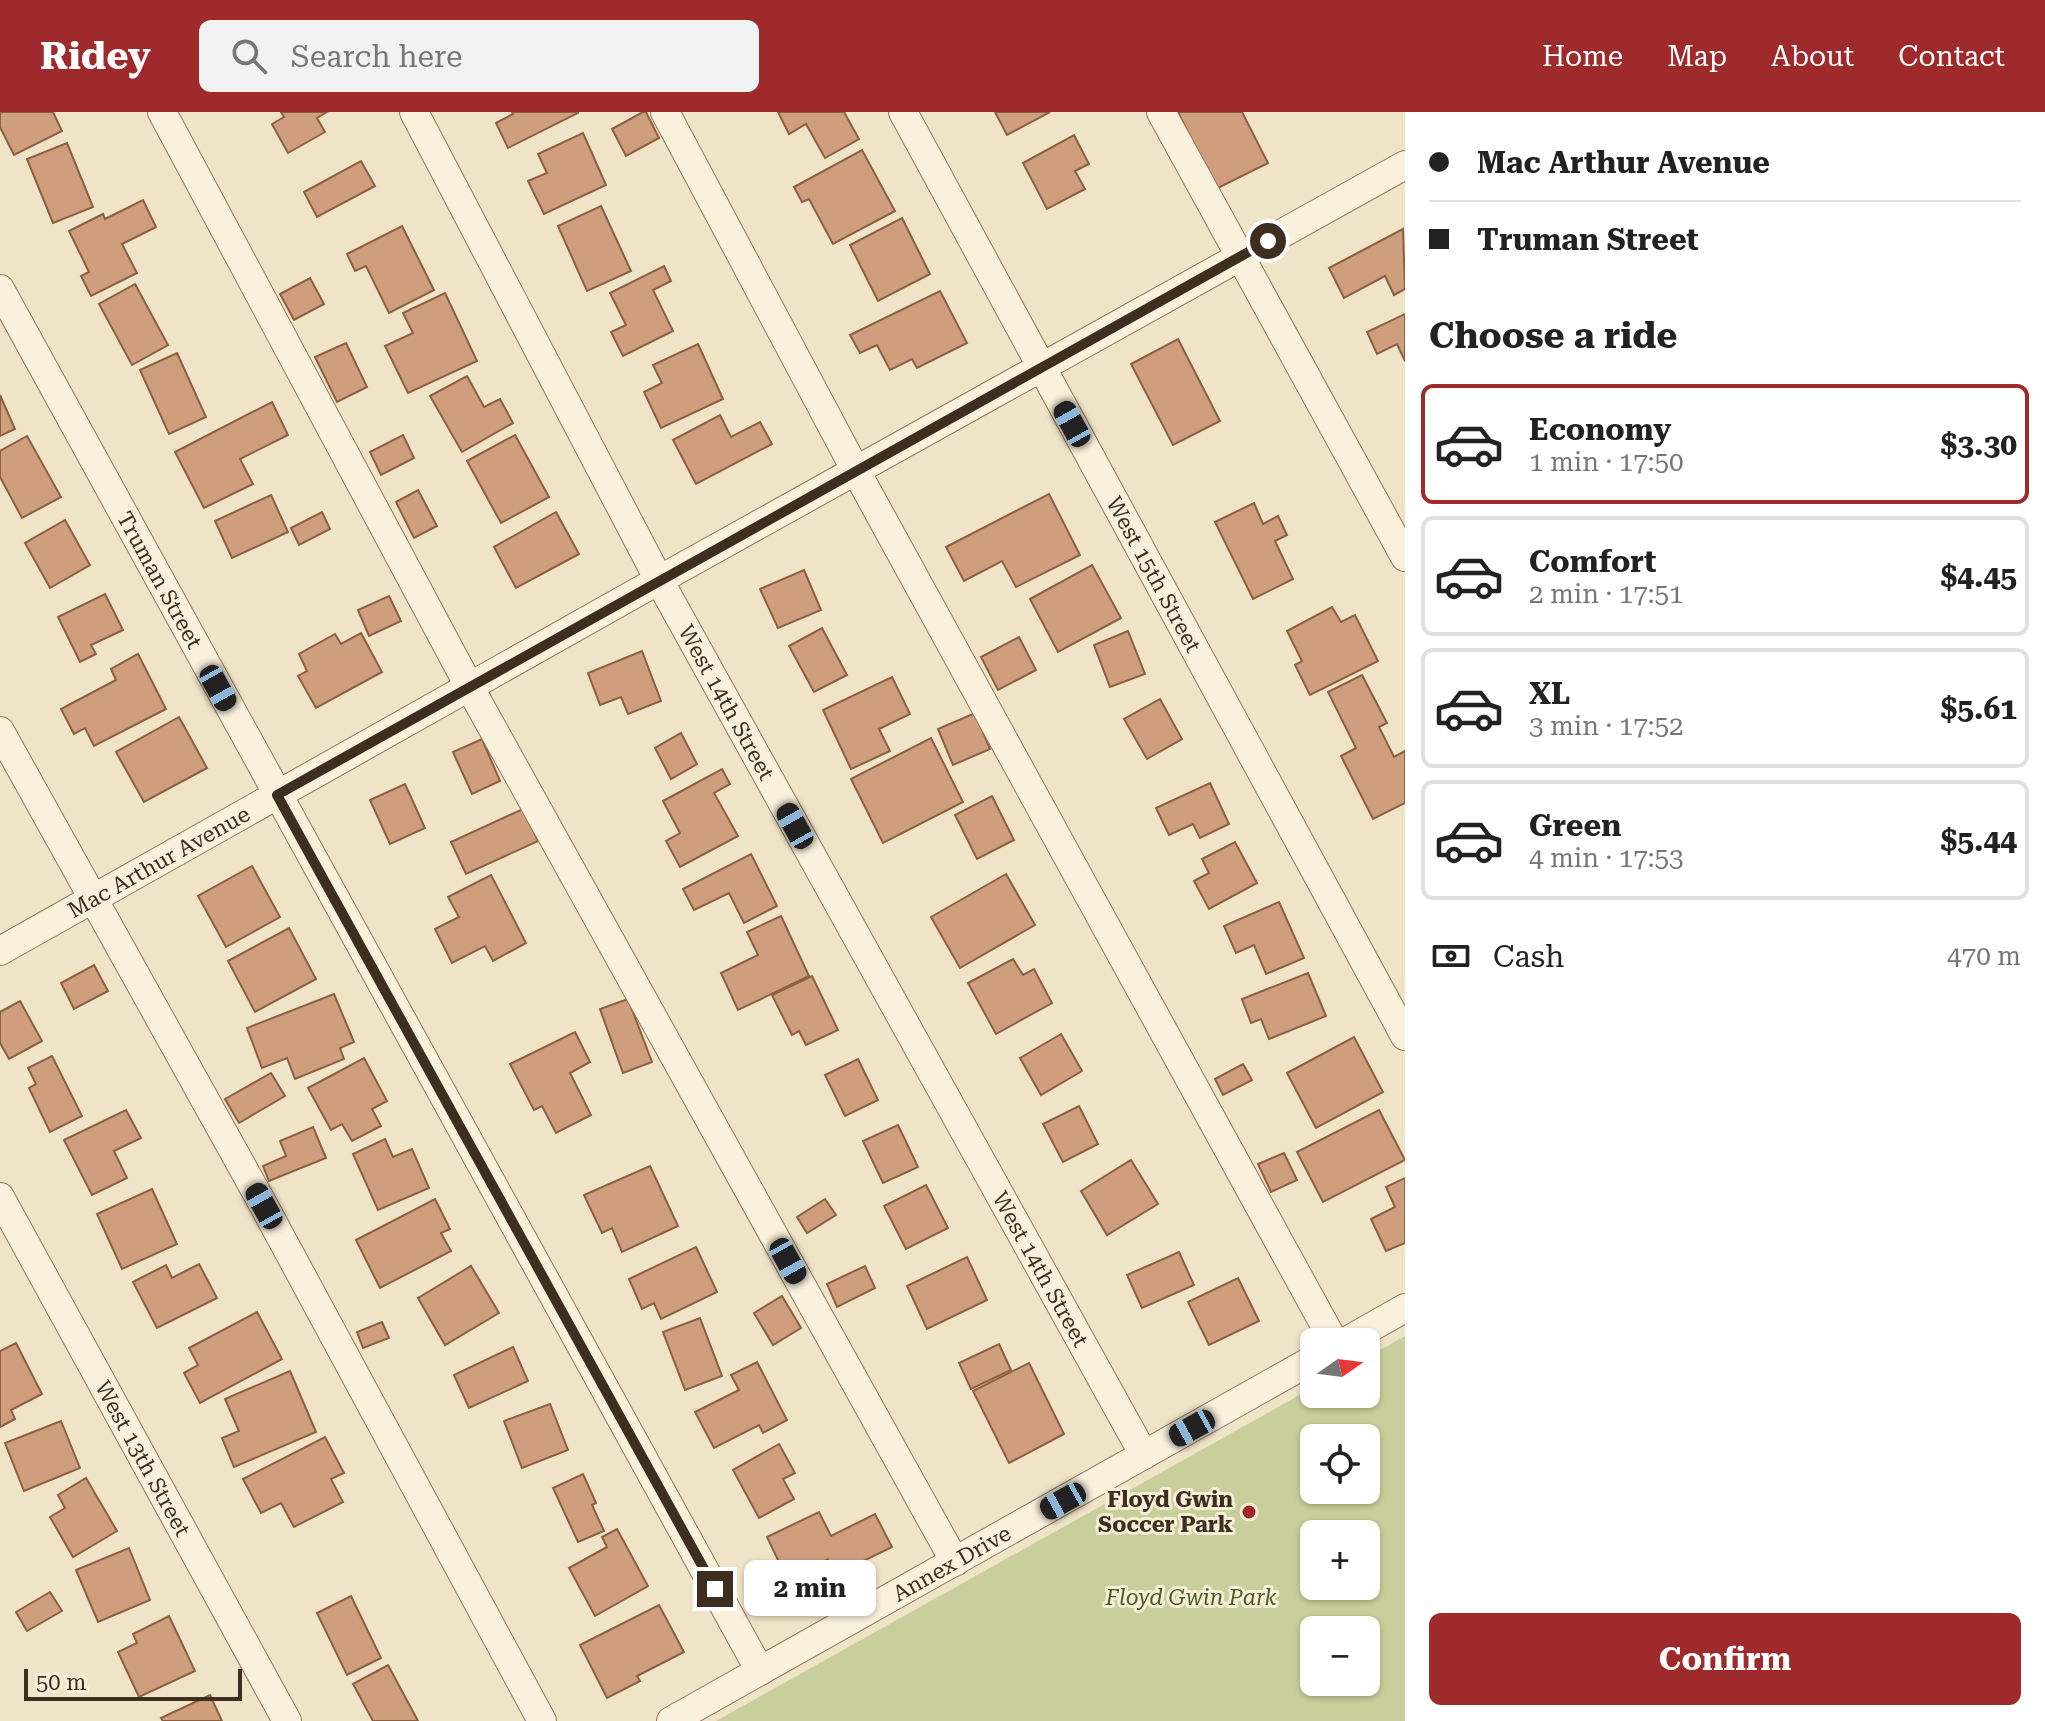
<!DOCTYPE html>
<meta charset="utf-8">
<style>
:root{--surface:#fff;--page:#f2f2f2;--text:#222;--muted:#767676;--line:#e0e0e0;--accent:#9e2a2b}
body{margin:0;font-family:"Roboto Serif",serif;background:var(--page);color:var(--text);height:100vh;display:flex;flex-direction:column;font-size:30px;white-space:nowrap}
*{box-sizing:border-box;margin:0}
p{font-size:26px;color:var(--muted)}
.icon{flex:none;width:44px;height:44px;fill:none;stroke:currentColor;stroke-width:2;stroke-linecap:round;stroke-linejoin:round}
.map{position:relative;flex:1;overflow:hidden}
.sheet{display:flex;flex-direction:column;background:var(--surface);width:640px}
.sheet>*{flex:none}
.top-card{display:grid;align-content:center;height:176px;padding:0 24px;background:var(--surface)}
.needle{width:52px;rotate:76deg}
.buttons{position:absolute;left:1300px;top:1216px;display:grid;gap:16px}
.buttons a{display:grid;place-items:center;width:80px;height:80px;border-radius:12px;background:var(--surface);box-shadow:0 2px 6px #0004;font-size:40px}
.scale{position:absolute;left:24px;bottom:20px;width:218px;box-sizing:border-box;padding-left:8px;border:4px solid #3d2e20;border-top:0;font-size:22px;line-height:28px;white-space:nowrap;color:#3d2e20;-webkit-text-stroke:6px #f7eed8;paint-order:stroke}
.end{position:absolute;width:36px;height:36px;margin:-18px;border:10px solid #3d2e20;background:#fff;box-shadow:0 0 0 4px #fff}
.from{border-radius:50%}
.bubble{position:absolute;height:56px;border-radius:12px;background:var(--surface);box-shadow:0 2px 6px #0004;font-size:26px;font-weight:700;line-height:56px;text-align:center}
.car{position:absolute;width:24px;height:48px;margin:-24px -12px;border-radius:10px;box-shadow:0 0 6px 2px #0007;background:linear-gradient(#222 24%,#8ab4d8 0 40%,#222 0 76%,#8ab4d8 0 86%,#222 0)}
.top-card b{display:flex;align-items:center;gap:28px;height:76px;font-size:30px}
.top-card b+b{border-top:2px solid var(--line)}
.top-card i{width:20px;height:20px;background:var(--text)}
ul{padding:0;list-style:none}
li{display:flex;align-items:center;gap:24px;height:120px;margin:0 16px 12px;padding:0 8px;border:4px solid var(--line);border-radius:12px}
li div{flex:1}
li b{display:block;font-size:30px}
li em{font-style:normal;font-weight:700}
li.active{border-color:var(--accent)}
li>.icon{width:72px;height:72px;stroke-width:1.5}
h2{padding:0 24px;font-size:36px;line-height:96px}
.pay{display:flex;align-items:center;gap:20px;height:88px;padding:0 24px;font-size:30px}
.pay p{margin-inline-start:auto}
.cta{display:flex;gap:16px;margin-top:auto;padding:16px 24px}
.cta a{flex:1;height:92px;border-radius:12px;background:var(--accent);color:#fff;font-size:32px;font-weight:700;line-height:92px;text-align:center}
header{display:flex;align-items:center;gap:48px;box-sizing:border-box;height:112px;padding:0 40px;background:var(--accent);color:#fff}
header strong{font-size:38px}
nav{display:flex;gap:44px;margin-inline-start:auto;font-size:28px}
.search{width:560px;height:72px;background:var(--page);display:flex;align-items:center;gap:20px;box-sizing:border-box;padding:0 28px;border-radius:12px;color:var(--muted);font-size:30px}
main{display:flex;flex:1;min-height:0}
.map>svg:first-child{display:block}
.green{fill:#c9cf9b;fill-rule:evenodd}
.building{fill:#cf9f7d;stroke:#8d5f41;stroke-width:2}
.lines{fill:none;stroke-linecap:round;stroke-linejoin:round}
.minor-casing{stroke:#8d765c;stroke-width:30}
.minor{stroke:#faf1dc;stroke-width:28}
.route{stroke:#3d2e20;stroke-width:10}
.poi-dot{fill:#9e2a2b;stroke:#f7eed8;stroke-width:3}
.labels{text-anchor:middle;stroke-width:6;stroke-linejoin:round;paint-order:stroke}
.street-label{font-size:22px;fill:#3d2e20;stroke:#f7eed8}
.poi-label{font-size:22px;font-weight:bold;fill:#3d2e20;stroke:#f7eed8;text-anchor:end}
.park-label{font-size:22px;font-style:italic;fill:#4d5a26;stroke:#f7eed8}
</style>
<header>
<strong>Ridey</strong>
<div class="search"><svg class="icon" aria-label="search" viewBox="0 0 24 24"><circle cx="10" cy="10" r="6"/><path d="M15 15l6 6"/></svg>Search here</div>
<nav><a>Home</a><a>Map</a><a>About</a><a>Contact</a></nav>
</header>
<main>
<div class="map">
<svg width="1405" height="1609" viewBox="0 0 1405 1609">
<rect width="100%" height="100%" fill="#f0e4c8"/>
<path class="green" d="M1405,1224v385h-689l598,-334v7h52v-36zM1366,1326v52h-52v-52zM1314,1422h52v52h-52zM1314,1518h52v52h-52z"/>
<g class="building">
<polygon points="0,0 53,0 62,19 14,43 0,15"/>
<polygon points="281,0 327,0 317,6 325,20 288,41 272,12 284,5"/>
<polygon points="512,0 578,0 578,1 508,36 496,11 513,2"/>
<polygon points="643,0 646,0 659,26 626,44 612,17"/>
<polygon points="778,0 844,0 859,27 825,46 806,12 789,22"/>
<polygon points="995,0 1050,0 1007,23"/>
<polygon points="1178,0 1242,0 1268,51 1216,77"/>
<polygon points="583,21 606,73 544,102 528,69 547,61 538,42"/>
<polygon points="1074,23 1089,52 1075,59 1085,77 1047,97 1023,51"/>
<polygon points="67,31 93,95 53,111 27,47"/>
<polygon points="862,38 895,99 833,132 809,87 802,90 794,75"/>
<polygon points="361,49 375,74 317,105 304,80"/>
<polygon points="143,88 156,115 122,132 137,161 91,184 81,164 89,160 69,119 103,102 105,107"/>
<polygon points="601,94 631,159 587,179 558,114"/>
<polygon points="902,106 930,162 878,189 850,133"/>
<polygon points="402,114 434,178 389,201 366,154 355,159 347,142"/>
<polygon points="1403,117 1405,177 1394,183 1385,164 1344,186 1329,156"/>
<polygon points="664,154 671,169 653,178 673,219 623,244 611,220 626,213 610,181"/>
<polygon points="310,166 324,192 294,208 280,182"/>
<polygon points="135,172 168,233 132,253 99,192"/>
<polygon points="940,179 967,231 917,256 912,247 890,258 877,233 860,241 850,223"/>
<polygon points="445,181 477,249 408,281 385,234 413,221 403,201"/>
<polygon points="1405,202 1405,249 1397,232 1377,242 1367,220"/>
<polygon points="1178,227 1220,309 1173,333 1131,252"/>
<polygon points="346,231 367,275 337,290 315,245"/>
<polygon points="698,232 723,287 661,316 644,280 662,271 653,253"/>
<polygon points="177,241 206,305 169,322 140,258"/>
<polygon points="467,264 484,295 500,287 513,311 462,340 430,284"/>
<polygon points="0,283 15,317 0,324"/>
<polygon points="272,290 288,323 240,347 253,372 204,396 175,340"/>
<polygon points="720,303 731,325 760,310 772,332 696,372 673,328"/>
<polygon points="403,323 414,346 381,363 370,340"/>
<polygon points="515,323 549,385 501,411 467,349"/>
<polygon points="27,324 61,385 22,406 0,365 0,339"/>
<polygon points="418,378 437,414 414,426 396,390"/>
<polygon points="1049,382 1080,443 1016,475 1002,449 964,469 946,435"/>
<polygon points="271,383 288,420 232,446 215,409"/>
<polygon points="1254,391 1263,412 1278,404 1287,423 1275,429 1293,467 1253,487 1215,410"/>
<polygon points="322,400 330,417 299,433 291,416"/>
<polygon points="556,400 579,442 516,476 494,435"/>
<polygon points="65,408 90,453 50,476 25,431"/>
<polygon points="1092,453 1121,506 1058,540 1030,487"/>
<polygon points="804,458 821,498 778,516 760,477"/>
<polygon points="105,482 123,518 91,533 96,542 80,550 58,505"/>
<polygon points="389,484 401,509 369,524 358,498"/>
<polygon points="1332,495 1341,510 1355,503 1378,549 1310,583 1295,553 1302,549 1287,519"/>
<polygon points="822,516 847,563 814,580 789,534"/>
<polygon points="1128,519 1145,562 1110,575 1094,533"/>
<polygon points="361,521 382,560 316,596 298,564 307,559 299,542 335,522 341,532"/>
<polygon points="1019,525 1036,558 998,578 981,545"/>
<polygon points="642,539 661,589 628,602 621,585 600,593 588,561"/>
<polygon points="138,542 166,597 94,634 85,616 74,622 61,597 116,568 111,557"/>
<polygon points="1362,563 1387,611 1379,615 1394,645 1405,639 1405,691 1373,707 1341,644 1356,636 1328,580"/>
<polygon points="892,565 910,602 879,617 890,639 851,657 823,598"/>
<polygon points="1160,587 1182,627 1147,647 1124,607"/>
<polygon points="975,601 990,637 953,653 938,617"/>
<polygon points="179,605 207,656 144,690 116,640"/>
<polygon points="681,621 697,652 671,667 655,636"/>
<polygon points="931,626 963,690 883,731 851,667"/>
<polygon points="482,627 500,669 472,682 453,640"/>
<polygon points="722,657 730,672 714,681 738,724 680,755 666,729 680,721 663,689"/>
<polygon points="1210,671 1229,712 1200,726 1193,712 1169,723 1156,696"/>
<polygon points="405,672 425,716 390,732 370,688"/>
<polygon points="992,684 1014,728 977,747 955,703"/>
<polygon points="523,697 538,729 466,762 451,730"/>
<polygon points="1235,730 1257,771 1209,797 1194,769 1209,761 1202,747"/>
<polygon points="751,742 777,794 744,811 729,781 694,798 683,777"/>
<polygon points="252,754 280,805 226,835 198,784"/>
<polygon points="1006,762 1035,813 960,856 931,805"/>
<polygon points="491,763 526,831 493,849 485,834 452,851 435,817 459,805 448,785"/>
<polygon points="1279,790 1304,846 1266,862 1254,833 1236,841 1224,814"/>
<polygon points="781,804 809,864 738,898 721,861 758,843 747,820"/>
<polygon points="289,816 316,867 255,900 228,849"/>
<polygon points="1013,847 1023,863 1034,857 1052,891 996,922 968,871"/>
<polygon points="94,853 108,879 74,897 61,871"/>
<polygon points="1308,861 1326,904 1269,927 1261,907 1251,911 1242,887"/>
<polygon points="812,864 838,918 806,933 799,919 792,923 772,883"/>
<polygon points="334,882 354,930 340,936 344,947 295,967 287,946 262,956 247,916"/>
<polygon points="628,887 652,950 623,961 600,897"/>
<polygon points="20,889 42,929 9,947 0,931 0,900"/>
<polygon points="575,920 590,950 570,961 591,1003 556,1021 542,994 534,998 510,952"/>
<polygon points="1061,922 1082,959 1041,983 1020,946"/>
<polygon points="1354,925 1383,980 1316,1016 1287,961"/>
<polygon points="52,944 82,1004 50,1020 29,976 36,972 28,956"/>
<polygon points="364,946 387,989 372,997 381,1014 352,1029 342,1012 331,1018 308,976"/>
<polygon points="858,947 878,988 845,1004 825,963"/>
<polygon points="1243,952 1252,968 1223,983 1215,967"/>
<polygon points="271,961 285,984 239,1011 225,987"/>
<polygon points="1079,994 1098,1032 1063,1050 1043,1012"/>
<polygon points="126,998 141,1026 114,1039 127,1066 92,1083 64,1028"/>
<polygon points="1379,998 1405,1048 1323,1090 1297,1040"/>
<polygon points="898,1013 918,1055 883,1071 863,1029"/>
<polygon points="313,1015 326,1046 269,1069 263,1054 286,1044 280,1029"/>
<polygon points="385,1027 393,1045 412,1037 429,1076 378,1098 353,1042"/>
<polygon points="1284,1041 1297,1068 1271,1080 1258,1052"/>
<polygon points="1131,1048 1158,1092 1107,1123 1081,1079"/>
<polygon points="650,1054 678,1114 622,1140 612,1116 602,1121 584,1083"/>
<polygon points="1405,1066 1405,1131 1386,1139 1371,1107 1395,1095 1386,1075"/>
<polygon points="926,1073 948,1116 906,1137 884,1094"/>
<polygon points="152,1077 177,1132 122,1157 97,1102"/>
<polygon points="435,1087 450,1117 441,1121 451,1139 380,1176 356,1128"/>
<polygon points="825,1087 836,1103 807,1121 797,1105"/>
<polygon points="696,1135 717,1180 661,1207 654,1191 642,1197 629,1167"/>
<polygon points="1179,1140 1194,1173 1142,1196 1127,1163"/>
<polygon points="967,1145 987,1188 927,1217 907,1174"/>
<polygon points="199,1152 217,1186 157,1216 133,1170 166,1153 172,1166"/>
<polygon points="471,1154 499,1201 445,1233 418,1186"/>
<polygon points="865,1154 875,1176 837,1195 827,1172"/>
<polygon points="1238,1166 1259,1209 1209,1233 1188,1190"/>
<polygon points="782,1184 801,1216 773,1233 754,1201"/>
<polygon points="257,1200 282,1247 200,1291 184,1261 198,1253 189,1236"/>
<polygon points="700,1206 722,1264 685,1278 663,1220"/>
<polygon points="382,1210 389,1226 363,1236 357,1220"/>
<polygon points="16,1231 42,1282 11,1298 15,1307 0,1315 0,1239"/>
<polygon points="999,1232 1011,1258 971,1277 959,1251"/>
<polygon points="513,1235 528,1269 469,1296 454,1263"/>
<polygon points="757,1250 787,1308 763,1321 759,1313 714,1336 695,1300 739,1278 731,1263"/>
<polygon points="1029,1251 1064,1322 1009,1351 973,1279"/>
<polygon points="290,1259 316,1320 234,1355 222,1326 239,1319 225,1287"/>
<polygon points="550,1292 568,1338 522,1356 504,1309"/>
<polygon points="61,1309 80,1356 24,1379 5,1331"/>
<polygon points="325,1325 344,1361 331,1367 343,1390 294,1415 281,1391 261,1401 243,1367"/>
<polygon points="779,1332 795,1361 783,1367 794,1387 759,1406 733,1358"/>
<polygon points="583,1362 596,1391 592,1393 604,1419 578,1430 553,1376"/>
<polygon points="86,1366 117,1419 73,1445 50,1405 65,1396 58,1383"/>
<polygon points="819,1400 831,1424 875,1402 892,1435 835,1463 828,1447 787,1467 767,1425"/>
<polygon points="617,1417 648,1474 595,1504 569,1456 607,1435 602,1425"/>
<polygon points="129,1436 150,1488 98,1510 76,1458"/>
<polygon points="50,1480 62,1499 27,1519 16,1500"/>
<polygon points="351,1484 381,1546 347,1563 317,1501"/>
<polygon points="659,1493 684,1540 637,1564 640,1569 607,1586 580,1533"/>
<polygon points="169,1504 195,1559 139,1585 118,1540 137,1531 133,1522"/>
<polygon points="388,1553 418,1609 373,1609 353,1572"/>
<polygon points="210,1583 222,1609 163,1609 161,1606"/>
</g>
<g class="lines">
<defs>
<g id="minor">
<polyline points="162,0 469,574 955,1450"/>
<path id="s1" d="M414,0l245,468 485,875"/>
<polyline points="665,0 856,359 1334,1230"/>
<path id="s2" d="M903,0l502,924"/>
<polyline points="1161,0 1405,445"/>
<path id="s3" d="M0,177l760,1382"/>
<polyline points="0,619 264,1094 542,1609"/>
<path id="s4" d="M0,839l659,-371 746,-415"/>
<path id="s5" d="M0,1085l287,524"/>
<polyline points="1345,1230 1405,1196"/>
<path id="s6" d="M671,1609l643,-362"/>
</g>
</defs>
<use href="#minor" class="minor-casing"/>
<use href="#minor" class="minor"/>
</g>
<g class="lines">
<polyline class="route" points="715,1477 277,683 1268,129"/>
</g>
<circle class="poi-dot" cx="1249" cy="1400" r="8"/>
<g class="labels">
<g class="street-label">
<text dy="8" stroke="none"><textPath href="#s2" startOffset="526">West 15th Street</textPath></text>
<text dy="8" stroke="none"><textPath href="#s3" startOffset="332">Truman Street</textPath></text>
<text dy="8" stroke="none"><textPath href="#s1" startOffset="668">West 14th Street</textPath></text>
<text dy="8" stroke="none"><textPath href="#s4" startOffset="182">Mac Arthur Avenue</textPath></text>
<text dy="8" stroke="none"><textPath href="#s1" startOffset="1316">West 14th Street</textPath></text>
<text dy="8" stroke="none"><textPath href="#s5" startOffset="298">West 13th Street</textPath></text>
<text dy="8" stroke="none"><textPath href="#s6" startOffset="322">Annex Drive</textPath></text>
</g>
<g class="poi-label">
<text x="1233" y="1395">Floyd Gwin<tspan x="1233" dy="25">Soccer Park</tspan></text>
</g>
<g class="park-label">
<text x="1191" y="1493">Floyd Gwin Park</text>
</g>
</g>
</svg>
<div class="buttons">
<a><svg class="needle" viewBox="-14 -14 28 28"><path d="M0-13l5 13h-10z" fill="#e53935"/><path d="M0 13l5-13h-10z" fill="#767676"/></svg></a>
<a><svg class="icon" aria-label="locate" viewBox="0 0 24 24"><circle cx="12" cy="12" r="6"/><path d="M12 2v4M12 18v4M2 12h4M18 12h4"/></svg></a>
<a>+</a>
<a>−</a>
</div>
<div class="scale">50 m</div>
<i class="end from" style="left:1268px;top:129px"></i>
<i class="end" style="left:715px;top:1477px"></i>
<div class="bubble" style="left:744px;top:1448px;width:132px">2 min</div>
<i class="car" style="left:1072px;top:312px;rotate:331deg"></i>
<i class="car" style="left:218px;top:576px;rotate:151deg"></i>
<i class="car" style="left:795px;top:714px;rotate:331deg"></i>
<i class="car" style="left:264px;top:1094px;rotate:331deg"></i>
<i class="car" style="left:788px;top:1149px;rotate:151deg"></i>
<i class="car" style="left:1192px;top:1316px;rotate:241deg"></i>
<i class="car" style="left:1063px;top:1389px;rotate:241deg"></i>
</div>
<section class="sheet">
<div class="top-card">
<b><i class="from"></i>Mac Arthur Avenue</b>
<b><i></i>Truman Street</b>
</div>
<h2>Choose a ride</h2>
<ul>
<li class="active"><svg class="icon" aria-label="car" viewBox="0 0 24 24"><path d="M5 17H2v-5l4-1 3-4h7l3 4 3 1v5h-3M9 17h6M6 11h13"/><circle cx="7" cy="17" r="2"/><circle cx="17" cy="17" r="2"/></svg><div><b>Economy</b><p>1 min · 17:50</p></div><em>$3.30</em></li>
<li><svg class="icon" aria-label="car" viewBox="0 0 24 24"><path d="M5 17H2v-5l4-1 3-4h7l3 4 3 1v5h-3M9 17h6M6 11h13"/><circle cx="7" cy="17" r="2"/><circle cx="17" cy="17" r="2"/></svg><div><b>Comfort</b><p>2 min · 17:51</p></div><em>$4.45</em></li>
<li><svg class="icon" aria-label="car" viewBox="0 0 24 24"><path d="M5 17H2v-5l4-1 3-4h7l3 4 3 1v5h-3M9 17h6M6 11h13"/><circle cx="7" cy="17" r="2"/><circle cx="17" cy="17" r="2"/></svg><div><b>XL</b><p>3 min · 17:52</p></div><em>$5.61</em></li>
<li><svg class="icon" aria-label="car" viewBox="0 0 24 24"><path d="M5 17H2v-5l4-1 3-4h7l3 4 3 1v5h-3M9 17h6M6 11h13"/><circle cx="7" cy="17" r="2"/><circle cx="17" cy="17" r="2"/></svg><div><b>Green</b><p>4 min · 17:53</p></div><em>$5.44</em></li>
</ul>
<div class="pay"><svg class="icon" aria-label="cash" viewBox="0 0 24 24"><path d="M3 7h18v10H3z"/><circle cx="12" cy="12" r="2"/></svg>Cash<p>470 m</p></div>
<div class="cta"><a>Confirm</a></div>
</section>
</main>
